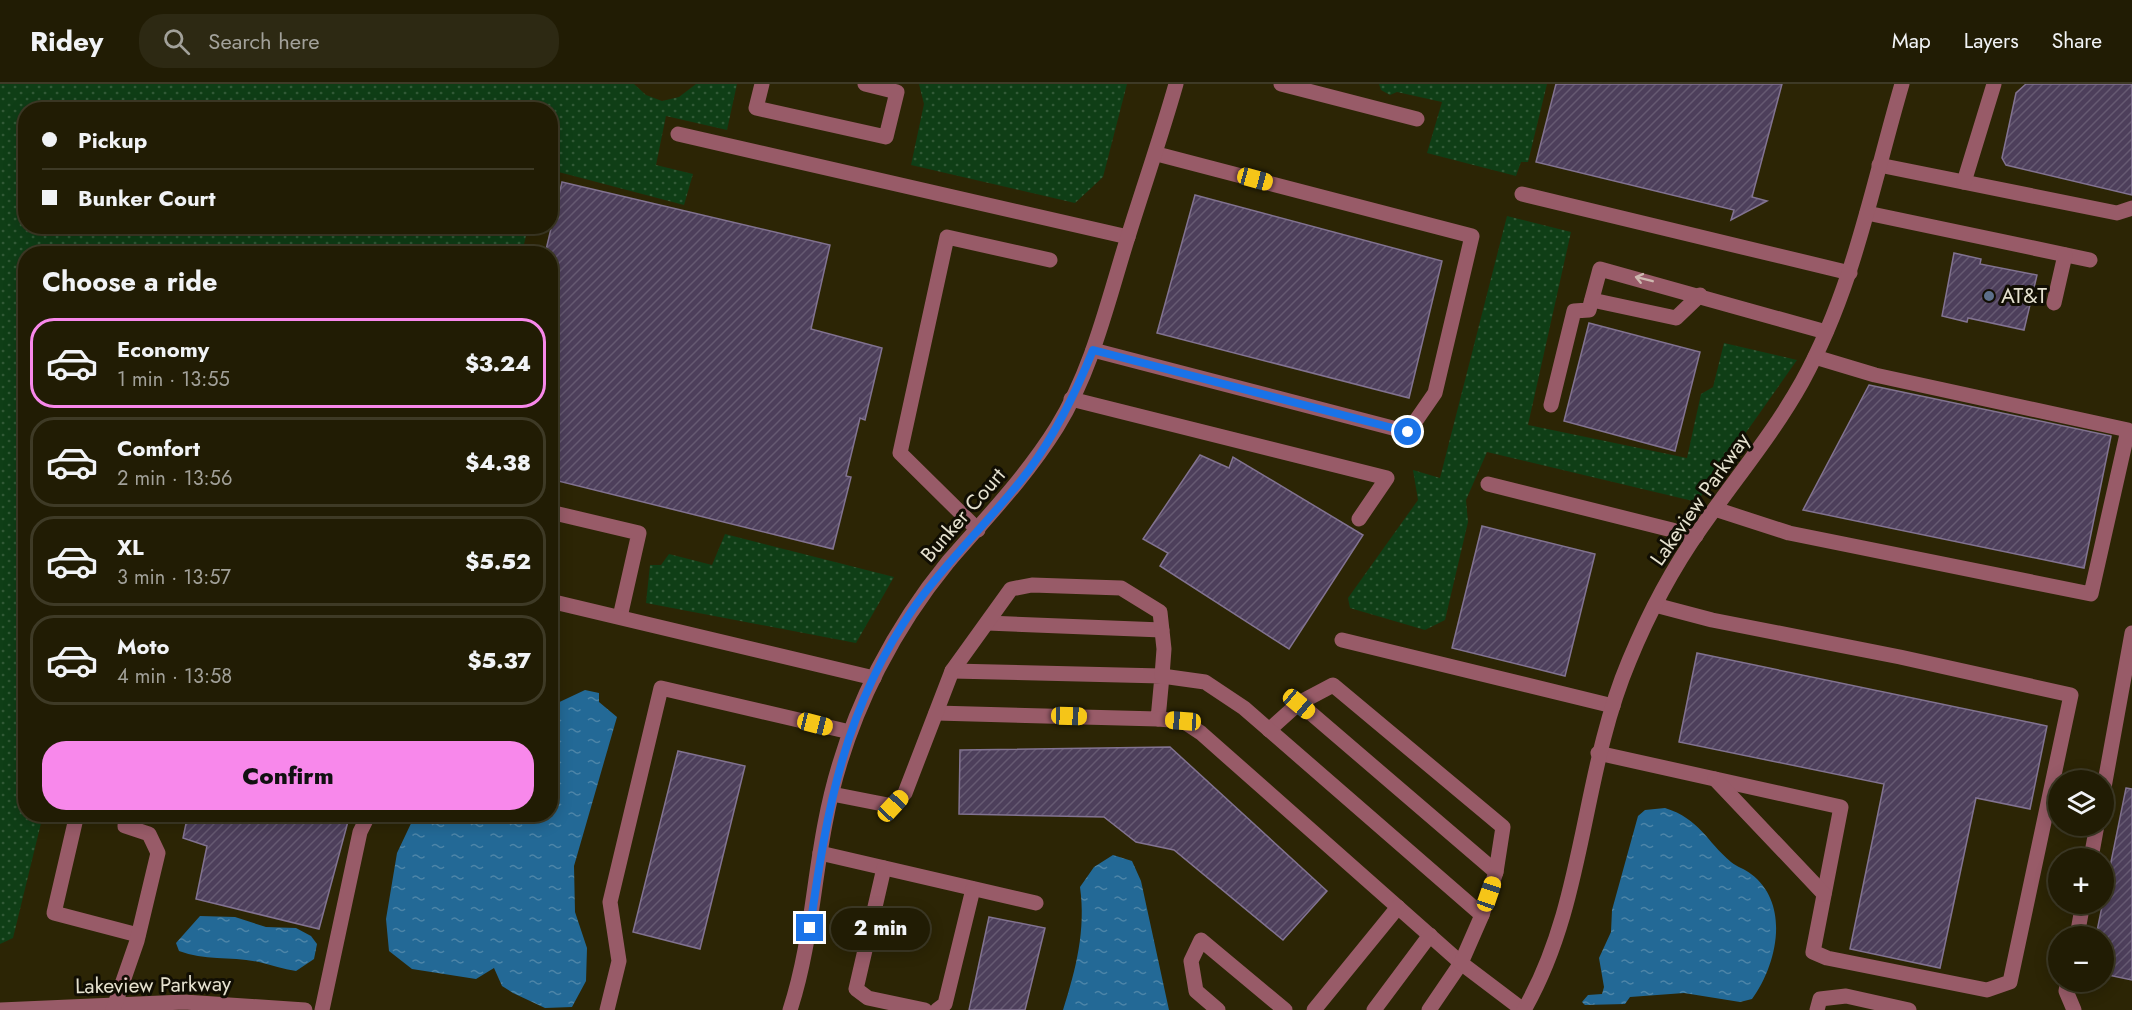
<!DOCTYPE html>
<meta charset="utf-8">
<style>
:root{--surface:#211c04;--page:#2d2913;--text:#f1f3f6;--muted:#a2a19a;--line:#3e3a26;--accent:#f888eb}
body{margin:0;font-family:Jost,sans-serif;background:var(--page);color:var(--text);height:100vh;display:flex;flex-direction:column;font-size:22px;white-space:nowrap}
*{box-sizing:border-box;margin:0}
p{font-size:20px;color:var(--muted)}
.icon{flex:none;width:33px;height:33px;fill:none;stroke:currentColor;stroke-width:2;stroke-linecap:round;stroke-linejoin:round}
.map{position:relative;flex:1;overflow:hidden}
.panel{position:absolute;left:18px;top:162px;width:540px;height:576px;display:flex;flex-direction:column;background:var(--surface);border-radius:24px;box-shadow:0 3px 15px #0003,0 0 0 2px var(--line)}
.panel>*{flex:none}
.guide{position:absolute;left:18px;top:18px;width:540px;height:132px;border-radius:24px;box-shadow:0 3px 15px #0003,0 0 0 2px var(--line);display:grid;align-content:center;height:132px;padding:0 24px;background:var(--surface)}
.controls{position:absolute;left:2048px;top:686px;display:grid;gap:12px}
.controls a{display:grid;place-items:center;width:66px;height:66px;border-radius:50%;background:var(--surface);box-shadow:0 3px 15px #0003,0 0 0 2px var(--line);font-size:30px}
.end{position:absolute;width:27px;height:27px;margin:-14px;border:8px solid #1a73e8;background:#fff;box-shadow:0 0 0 3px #fff}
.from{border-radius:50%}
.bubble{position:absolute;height:42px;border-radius:21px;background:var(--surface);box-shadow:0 3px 15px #0003,0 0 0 2px var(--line);font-size:20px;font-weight:800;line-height:42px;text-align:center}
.car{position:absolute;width:18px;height:36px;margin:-18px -9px;border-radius:8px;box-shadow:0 0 4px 2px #0007;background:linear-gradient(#f5c518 24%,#345 0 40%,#f5c518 0 76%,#345 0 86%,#f5c518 0)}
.guide b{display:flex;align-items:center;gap:21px;height:57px;font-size:22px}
.guide b+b{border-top:2px solid var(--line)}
.guide i{width:15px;height:15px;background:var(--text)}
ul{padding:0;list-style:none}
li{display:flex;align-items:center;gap:18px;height:90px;margin:0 12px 9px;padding:0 12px;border:3px solid var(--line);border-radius:24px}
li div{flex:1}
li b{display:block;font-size:22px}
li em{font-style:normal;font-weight:800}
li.active{border-color:var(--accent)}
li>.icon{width:54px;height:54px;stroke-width:1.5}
h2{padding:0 24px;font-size:27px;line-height:72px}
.primary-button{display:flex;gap:12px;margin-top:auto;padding:12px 24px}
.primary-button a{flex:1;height:69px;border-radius:24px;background:var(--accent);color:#111;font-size:24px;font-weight:800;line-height:69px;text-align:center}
header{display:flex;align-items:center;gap:36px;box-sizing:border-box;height:84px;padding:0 30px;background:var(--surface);border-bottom:2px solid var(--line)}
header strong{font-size:28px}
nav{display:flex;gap:33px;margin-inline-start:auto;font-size:21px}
.search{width:420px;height:54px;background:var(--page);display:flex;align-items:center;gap:15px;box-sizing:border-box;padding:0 21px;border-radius:24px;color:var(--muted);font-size:22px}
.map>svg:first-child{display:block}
.grass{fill:url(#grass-dots)}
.water{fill:url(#water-ripples)}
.building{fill:url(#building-hatch);stroke:#827391;stroke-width:1.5}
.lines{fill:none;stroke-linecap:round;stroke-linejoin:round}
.minor{stroke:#985b68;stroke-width:15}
.oneway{stroke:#ceb9b0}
.route{stroke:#1a73e8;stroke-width:8}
.service-dot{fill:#5c6f8a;stroke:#110e03;stroke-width:2}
.labels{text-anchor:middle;stroke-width:6;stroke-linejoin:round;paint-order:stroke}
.poi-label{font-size:21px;fill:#e5e1cf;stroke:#110e03;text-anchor:start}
.street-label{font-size:21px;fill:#e5e1cf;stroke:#110e03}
</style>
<header>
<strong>Ridey</strong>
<div class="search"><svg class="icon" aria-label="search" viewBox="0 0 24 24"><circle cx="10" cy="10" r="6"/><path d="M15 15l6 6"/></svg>Search here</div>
<nav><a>Map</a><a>Layers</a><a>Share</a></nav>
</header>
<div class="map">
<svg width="2132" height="926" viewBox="0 0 2132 926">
<defs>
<pattern id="grass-dots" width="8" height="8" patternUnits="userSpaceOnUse" patternTransform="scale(1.5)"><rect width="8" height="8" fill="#0f3e16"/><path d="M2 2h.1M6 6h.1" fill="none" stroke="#325a37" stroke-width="1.8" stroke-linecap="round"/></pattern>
<pattern id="water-ripples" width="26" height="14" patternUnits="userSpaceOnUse" patternTransform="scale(1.5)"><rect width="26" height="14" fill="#236996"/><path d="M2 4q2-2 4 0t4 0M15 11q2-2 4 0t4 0" fill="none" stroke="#4d85a8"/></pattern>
<pattern id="building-hatch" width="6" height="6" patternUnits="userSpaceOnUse" patternTransform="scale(1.5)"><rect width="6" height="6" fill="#4d3f5b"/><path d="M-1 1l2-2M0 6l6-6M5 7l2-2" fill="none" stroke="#665a72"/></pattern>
</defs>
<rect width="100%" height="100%" fill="#2c2505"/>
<g class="grass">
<polygon points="0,0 634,0 646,11 662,17 679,13 696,0 737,0 727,46 666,32 656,81 693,90 684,121 551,86 550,26 26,26 26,142 528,143 522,169 26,170 26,730 43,731 13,854 0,860"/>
<polygon points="919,0 1127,0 1103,93 1075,119 911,81 924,20"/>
<polygon points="1379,0 1547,0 1528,78 1521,78 1516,92 1427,69 1442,18 1397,8 1390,11 1381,6"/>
<polygon points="1507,132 1571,148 1528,341 1687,374 1701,310 1713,303 1724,259 1797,276 1697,418 1487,368 1466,416 1468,438 1445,536 1425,546 1350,524 1348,514 1418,416 1413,386 1440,394"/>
<polygon points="725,450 894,493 856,559 646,519 650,481 661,481 669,470 712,481"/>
</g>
<g class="water">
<polygon points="585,606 599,609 599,618 617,633 574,782 575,828 587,864 586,897 572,923 545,924 513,909 502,902 494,884 476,895 412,885 389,867 386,835 397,769 415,731 550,730 551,622"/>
<path d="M1665,724c35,11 41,33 66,54 6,5 14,7 20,12 40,30 26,91 1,125l-12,3 -56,-9 -54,4 -5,7 -40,1 -3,-3 6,-7 14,-1 2,-7 -5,-29 12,-26 1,-22 26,-94 7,-6z"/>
<path d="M1113,771l19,6 9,20 28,129h-106c13,-41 23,-80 17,-123l14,-20z"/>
<path d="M200,832l35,1 31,10 30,1 15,8 6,8 -3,15 -18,12c-13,-2 -24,-6 -37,-9 -27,-6 -54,-1 -80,-11l-3,-8z"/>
</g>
<g class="building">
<polygon points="1556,0 1782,0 1752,113 1767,117 1731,136 1734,126 1536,78"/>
<polygon points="2026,0 2132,0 2132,111 2006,81 2002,74 2016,9"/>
<polygon points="562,98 830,161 811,245 882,264 865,336 860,334 846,392 851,393 833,465 550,395 550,170 545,170"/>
<polygon points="1195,111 1442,177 1409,314 1157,249"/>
<polygon points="1954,169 1981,175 1980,180 2037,191 2024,246 1968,234 1967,238 1942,232"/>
<polygon points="1589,239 1700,268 1675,367 1564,337"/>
<polygon points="1869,301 2111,352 2084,484 1803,426"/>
<polygon points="1200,371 1229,384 1233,373 1363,451 1289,565 1160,482 1168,469 1143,455"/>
<polygon points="1482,442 1595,470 1565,592 1452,564"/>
<polygon points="1697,569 2047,642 2030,725 1976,714 1940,884 1850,865 1884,700 1679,658"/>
<polygon points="1170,663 1327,807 1283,856 1174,766 1136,758 1104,733 959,730 960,666"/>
<polygon points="678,667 745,682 700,865 633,848"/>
<polygon points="2126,704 2132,705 2132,896 2103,890 2103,852 2096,852"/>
<polygon points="188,730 350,730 319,845 196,815 207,762 183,754"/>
<polygon points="989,833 1045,844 1025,926 969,926"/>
</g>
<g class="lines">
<g class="minor">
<polyline points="762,0 756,24 886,53 897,8 865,0"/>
<polyline points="1281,0 1417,35"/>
<polyline points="678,50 1128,153"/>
<polyline points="1879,81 2117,129 2132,124"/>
<polyline points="1964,98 1994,0"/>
<polyline points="1522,110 1850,189"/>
<polyline points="1867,129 2090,176"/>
<polyline points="1592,216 1676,234 1700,211"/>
<polyline points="2054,219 2065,171"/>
<polyline points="1093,266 1408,348 1435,309 1472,152 1157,70"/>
<polyline points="1071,315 1387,394 1359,435"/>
<polyline points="1551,321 1574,227 1589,226 1600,185 1826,248"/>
<polyline points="1488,400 1696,452"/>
<polyline points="1715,425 1789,449 2091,510 2128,346 1875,291 1815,273"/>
<polyline points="550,428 639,449 620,533"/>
<polyline points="978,446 900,369 947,153 1050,176"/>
<polyline points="550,517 874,594"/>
<polyline points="987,539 1162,546"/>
<polyline points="1342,556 1613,622"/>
<polyline points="1299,619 1496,788"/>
<polyline points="936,629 1158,635 1162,592 952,587"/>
<polyline points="1158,635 1183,637 1201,649 1461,879 1429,926"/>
<polyline points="1269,646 1299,619 1333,601 1503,743 1496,788 1482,831"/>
<polyline points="1598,669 1841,723 1813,868 1827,874 1987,906 2010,898 2071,611 1900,573 1712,536 1655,521"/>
<polyline points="1715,695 1824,810"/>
<polyline points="2103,709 2132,549"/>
<polyline points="832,710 893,722 905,709 952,587 1011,505 1032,501 1121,504 1160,528 1164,565 1162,592 1205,598 1244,624 1482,831 1461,879 1523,926"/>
<polyline points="77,730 54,829 138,851"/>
<polyline points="820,769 1036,819"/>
<polyline points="2091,774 2097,741"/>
<polyline points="884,784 856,905 868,914 925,926"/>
<polyline points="2077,852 2083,819"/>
<polyline points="2068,897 2066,907 2074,926"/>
<polyline points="0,926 184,918 305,926"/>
<polyline points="113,926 137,857 158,769 149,750 125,742 126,730"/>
<polyline points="322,926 360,748 369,730"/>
<polyline points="607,926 619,877 610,818 661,604 850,648"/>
<path d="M790,926c20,-61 23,-124 35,-186 10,-54 28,-106 53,-155 19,-37 43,-74 70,-107 38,-44 78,-85 109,-135 35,-57 50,-123 70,-187 16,-52 34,-103 49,-156"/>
<polyline points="937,926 945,920 973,805"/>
<polyline points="1218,926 1196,907 1191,877 1201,856 1285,926"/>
<polyline points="1314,926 1398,823"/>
<polyline points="1374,926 1430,851"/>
<path d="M1524,926c62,-108 57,-235 105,-349 19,-46 43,-92 72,-133 34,-49 72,-94 101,-146 52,-94 70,-196 100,-298"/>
<polyline points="1817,926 1820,915 1846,912 1909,926"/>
</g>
</g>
<defs><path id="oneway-shaft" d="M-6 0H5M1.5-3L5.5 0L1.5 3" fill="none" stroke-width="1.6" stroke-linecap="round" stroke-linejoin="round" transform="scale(1.5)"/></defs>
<use class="oneway" href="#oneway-shaft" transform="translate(1644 195) rotate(-166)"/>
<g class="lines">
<path class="route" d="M810,844c17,-119 34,-221 105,-322 34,-48 78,-88 114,-136 27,-37 47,-78 64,-120l315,82"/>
</g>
<circle class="service-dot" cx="1989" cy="212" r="6"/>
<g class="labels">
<g class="poi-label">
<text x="2001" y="219">AT&amp;T</text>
</g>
<g class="street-label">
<text transform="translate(1700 415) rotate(-55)" y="7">Lakeview Parkway</text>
<text transform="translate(963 431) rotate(-49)" y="7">Bunker Court</text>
<text transform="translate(153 901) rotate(-1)" y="7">Lakeview Parkway</text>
</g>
</g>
</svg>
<div class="controls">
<a><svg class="icon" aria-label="layers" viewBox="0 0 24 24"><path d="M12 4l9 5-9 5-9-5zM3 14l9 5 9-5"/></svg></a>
<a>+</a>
<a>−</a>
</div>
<i class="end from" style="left:1408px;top:348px"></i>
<i class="end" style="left:810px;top:844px"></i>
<div class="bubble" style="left:831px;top:824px;width:99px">2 min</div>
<i class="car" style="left:1255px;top:95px;rotate:105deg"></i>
<i class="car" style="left:1299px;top:620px;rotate:130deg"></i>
<i class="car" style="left:1069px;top:632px;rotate:92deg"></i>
<i class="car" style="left:1183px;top:637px;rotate:274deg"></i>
<i class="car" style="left:815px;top:640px;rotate:104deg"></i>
<i class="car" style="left:893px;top:722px;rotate:43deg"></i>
<i class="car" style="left:1489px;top:810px;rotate:19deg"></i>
<div class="guide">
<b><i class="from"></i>Pickup</b>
<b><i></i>Bunker Court</b>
</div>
<section class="panel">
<h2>Choose a ride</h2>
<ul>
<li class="active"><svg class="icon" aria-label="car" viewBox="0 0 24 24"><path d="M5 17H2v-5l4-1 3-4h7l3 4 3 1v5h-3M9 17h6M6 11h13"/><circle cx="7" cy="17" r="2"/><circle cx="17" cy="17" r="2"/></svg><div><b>Economy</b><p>1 min · 13:55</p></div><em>$3.24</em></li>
<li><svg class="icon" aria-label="car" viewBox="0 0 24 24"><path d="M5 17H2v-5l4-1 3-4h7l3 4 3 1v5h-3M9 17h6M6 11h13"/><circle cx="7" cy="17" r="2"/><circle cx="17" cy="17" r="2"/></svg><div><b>Comfort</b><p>2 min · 13:56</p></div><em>$4.38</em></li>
<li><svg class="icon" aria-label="car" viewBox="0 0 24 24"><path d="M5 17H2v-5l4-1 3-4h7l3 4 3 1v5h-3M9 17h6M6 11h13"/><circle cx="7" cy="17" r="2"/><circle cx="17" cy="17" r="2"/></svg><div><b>XL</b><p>3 min · 13:57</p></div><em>$5.52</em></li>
<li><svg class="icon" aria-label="car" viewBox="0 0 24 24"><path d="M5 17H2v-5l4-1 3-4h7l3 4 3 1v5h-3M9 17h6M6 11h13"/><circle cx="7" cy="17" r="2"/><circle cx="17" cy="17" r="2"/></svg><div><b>Moto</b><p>4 min · 13:58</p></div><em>$5.37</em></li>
</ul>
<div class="primary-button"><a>Confirm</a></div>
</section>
</div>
